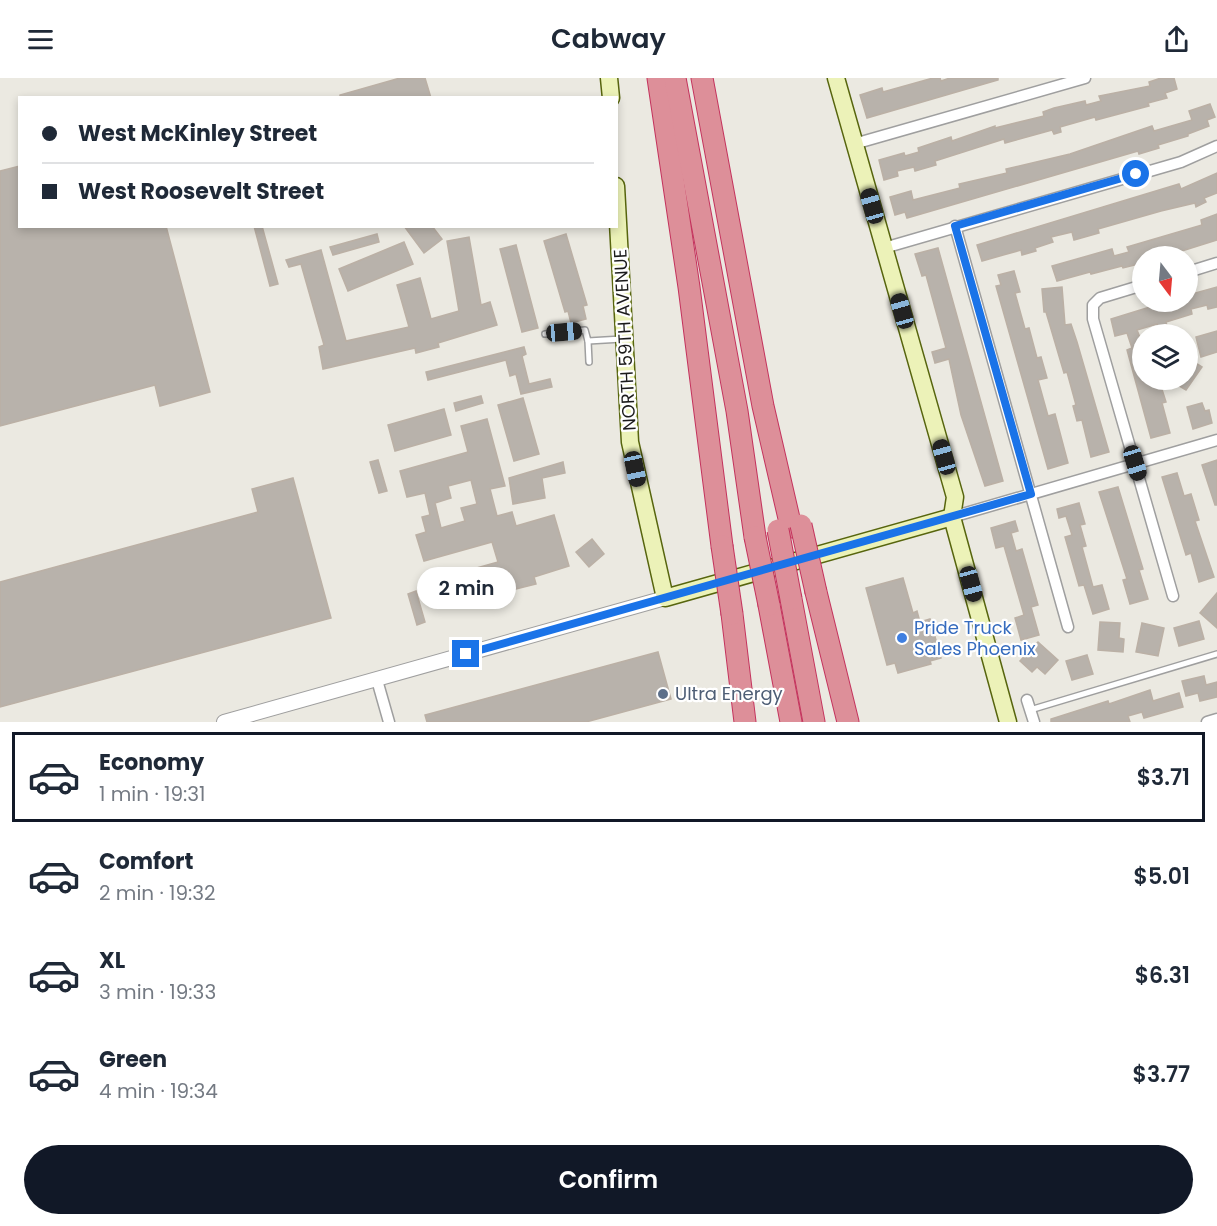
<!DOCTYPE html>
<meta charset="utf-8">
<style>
:root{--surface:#fff;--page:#f6f6f7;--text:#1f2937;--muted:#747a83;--line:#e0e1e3;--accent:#111827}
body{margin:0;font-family:Poppins,sans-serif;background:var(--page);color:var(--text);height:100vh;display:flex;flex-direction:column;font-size:22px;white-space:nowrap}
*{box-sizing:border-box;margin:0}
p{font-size:20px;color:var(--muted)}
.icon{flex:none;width:33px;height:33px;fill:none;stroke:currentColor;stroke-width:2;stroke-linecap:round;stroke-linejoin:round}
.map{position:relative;height:644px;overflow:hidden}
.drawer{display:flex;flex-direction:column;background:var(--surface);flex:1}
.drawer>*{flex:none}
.guide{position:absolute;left:18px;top:18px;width:600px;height:132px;border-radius:0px;box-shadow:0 3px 9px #0003;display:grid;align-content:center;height:132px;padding:0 24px;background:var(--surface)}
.needle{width:39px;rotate:164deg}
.buttons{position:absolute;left:1132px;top:168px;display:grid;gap:12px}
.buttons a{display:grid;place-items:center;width:66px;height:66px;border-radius:50%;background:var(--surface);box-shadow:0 3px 9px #0003;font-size:30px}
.end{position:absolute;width:27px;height:27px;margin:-14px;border:8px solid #1a73e8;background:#fff;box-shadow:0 0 0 3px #fff}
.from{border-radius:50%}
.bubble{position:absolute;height:42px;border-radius:21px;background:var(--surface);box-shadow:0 3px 9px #0003;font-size:20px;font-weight:600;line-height:42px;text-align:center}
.car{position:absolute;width:18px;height:36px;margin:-18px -9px;border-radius:8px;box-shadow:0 0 4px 2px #0007;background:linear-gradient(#222 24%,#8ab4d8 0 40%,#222 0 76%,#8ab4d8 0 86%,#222 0)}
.guide b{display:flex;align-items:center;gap:21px;height:57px;font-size:22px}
.guide b+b{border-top:2px solid var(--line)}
.guide i{width:15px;height:15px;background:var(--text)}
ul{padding:10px 0 0;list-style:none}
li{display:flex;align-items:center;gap:18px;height:90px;margin:0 12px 9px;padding:0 12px;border:3px solid transparent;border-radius:0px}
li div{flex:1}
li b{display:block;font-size:22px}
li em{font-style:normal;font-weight:600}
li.on{border-color:var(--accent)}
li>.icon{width:54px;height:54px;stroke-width:1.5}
.button{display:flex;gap:12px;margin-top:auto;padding:12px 24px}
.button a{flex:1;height:69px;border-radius:36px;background:var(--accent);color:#fff;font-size:24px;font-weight:600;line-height:69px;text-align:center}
header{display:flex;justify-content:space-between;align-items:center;height:78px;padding:0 24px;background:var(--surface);font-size:27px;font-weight:600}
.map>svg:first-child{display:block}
.building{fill:#b8b2ab;stroke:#bbb0a5;stroke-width:1.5;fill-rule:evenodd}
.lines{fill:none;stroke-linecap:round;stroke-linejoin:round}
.service-casing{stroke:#9f9f9f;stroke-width:8}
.minor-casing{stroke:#9f9f9f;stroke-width:13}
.tertiary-casing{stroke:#9f9f9f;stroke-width:16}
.secondary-casing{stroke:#57650e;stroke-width:19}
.motorway-casing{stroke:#c4335d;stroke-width:23}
.service{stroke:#fff;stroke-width:5}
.minor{stroke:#fff;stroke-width:10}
.tertiary{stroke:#fff;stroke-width:14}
.secondary{stroke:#ecf2b8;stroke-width:16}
.motorway{stroke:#dd8f99;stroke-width:21}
.motorway-bridge-casing{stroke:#c4335d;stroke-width:23;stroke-linecap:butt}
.motorway-bridge{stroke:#dd8f99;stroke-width:21}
.route{stroke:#1a73e8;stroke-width:8}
.shop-dot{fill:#3f7fe0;stroke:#fff;stroke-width:2}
.service-dot{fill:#5c6f8a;stroke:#fff;stroke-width:2}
.labels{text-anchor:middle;stroke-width:4.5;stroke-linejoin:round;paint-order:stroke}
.street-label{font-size:18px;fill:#1b1b1b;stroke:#fff}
.shop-label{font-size:18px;fill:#366cbe;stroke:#fff;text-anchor:start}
.service-label{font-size:18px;fill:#4e5e75;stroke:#fff;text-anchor:start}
</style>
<header><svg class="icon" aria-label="menu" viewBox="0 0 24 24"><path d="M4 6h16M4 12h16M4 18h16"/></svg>Cabway<svg class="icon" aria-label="share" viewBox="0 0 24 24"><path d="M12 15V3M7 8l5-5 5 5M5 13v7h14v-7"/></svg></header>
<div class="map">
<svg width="1217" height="644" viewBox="0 0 1217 644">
<rect width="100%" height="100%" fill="#ebe9e1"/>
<g class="building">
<polygon points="400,0 425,0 431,20 340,20 340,17"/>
<polygon points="933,0 940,0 941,3 950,0 998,0 998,2 867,40 860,17 882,10 883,14"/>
<polygon points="1161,0 1174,0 1177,11 1165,15 1167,20 1148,25 1149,28 1096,42 1095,39 1060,49 1061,54 1054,56 1052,52 1005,65 1004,61 935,83 936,87 915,93 914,89 897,93 898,98 884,102 879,82 904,75 905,78 919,74 918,70 951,59 952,63 995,48 995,50 1044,38 1043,34 1054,30 1085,23 1086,27 1101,23 1099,18 1150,8 1149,4"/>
<polygon points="1210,26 1215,39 1207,42 1209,48 1188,56 1188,58 1158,67 1159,70 1139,76 1138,73 907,140 905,134 895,137 890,119 911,113 913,122 960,110 959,106 1007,95 1006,91 1070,76 1152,48 1154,53 1192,42 1189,33"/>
<polygon points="20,88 20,148 166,148 210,314 160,328 155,307 0,348 0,93"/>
<polygon points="1217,95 1217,115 1204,120 1206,124 1196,129 1195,125 1161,133 1098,151 1099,155 1074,162 1072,154 1051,159 1053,164 1035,170 1036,173 1022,177 1021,172 982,183 977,167 1179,106 1181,111"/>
<polygon points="1217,136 1217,162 1166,178 1161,178 1160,174 1143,178 1143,185 1123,190 1122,188 1091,196 1090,194 1057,203 1052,188 1112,171 1114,178 1129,174 1127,169 1202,147 1201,142"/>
<polygon points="254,148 262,148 278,206 270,208"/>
<polygon points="404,148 432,148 442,161 424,175"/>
<polygon points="377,156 379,164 333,177 330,169"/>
<polygon points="566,156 587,227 583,228 586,241 571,245 568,233 565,234 544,163"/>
<polygon points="469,159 481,227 490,224 497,247 438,265 439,269 416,275 415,270 323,291 319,269 324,267 301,186 289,189 286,182 321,172 346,263 409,249 397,207 420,200 431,241 459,233 447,163"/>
<polygon points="404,164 413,186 348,213 339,191"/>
<polygon points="516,167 538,250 522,254 500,171"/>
<polygon points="938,170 1003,403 985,408 961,337 949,281 935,285 932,274 946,270 926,197 922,198 915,176"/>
<polygon points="1014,193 1020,214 1015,215 1025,251 1029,250 1037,280 1041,279 1047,300 1038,302 1048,338 1055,336 1068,385 1048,391 996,208 1001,207 998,197"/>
<polygon points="1062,209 1065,247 1071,246 1077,264 1109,374 1091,379 1082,342 1077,343 1073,328 1076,327 1067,294 1064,295 1046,234 1044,234 1042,211"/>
<polygon points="1217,209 1217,229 1208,231 1207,227 1191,231 1192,236 1166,244 1167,248 1159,251 1157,246 1137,252 1143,267 1143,302 1159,302 1166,324 1162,325 1170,355 1151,360 1127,272 1132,270 1127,255 1115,258 1111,241 1166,224 1188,224 1188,217"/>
<polygon points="1217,253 1217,274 1201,279 1196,259"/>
<polygon points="524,269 526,276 522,278 529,306 550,301 552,309 521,316 516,296 510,298 506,282 428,302 426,294"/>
<polygon points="1188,280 1202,289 1186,312 1169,302 1188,302"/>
<polygon points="481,318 483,325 456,333 454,325"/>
<polygon points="523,320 539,376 514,383 498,327"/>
<polygon points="1202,325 1205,333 1209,332 1212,345 1193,351 1187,329"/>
<polygon points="444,331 451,357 395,373 388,347"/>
<path d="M487,341l18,67 -15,3 7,27 15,-4 4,14 38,-11 15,51 -35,11 2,7 -32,8 -1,-3 -66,18 -5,-20 25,-7 -2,-6 43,-12 -6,-20 -68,19 -8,-26 10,-3 -4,-15 8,-2 -5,-22 -18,4 -7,-26 68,-19 -7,-26zM471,402l6,24 -16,4 4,13 -24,7 -6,-25 16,-5 -3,-12z"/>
<polygon points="378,382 387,413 379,415 370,384"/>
<polygon points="1217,382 1217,427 1215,427 1202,387"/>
<polygon points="563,384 565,395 542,400 545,420 513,426 509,400"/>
<polygon points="1177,395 1184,418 1191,416 1199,442 1195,443 1214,499 1199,504 1191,475 1186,477 1162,399"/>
<polygon points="293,400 331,540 0,629 0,504 258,434 252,411"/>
<polygon points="1118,409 1143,491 1139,492 1148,521 1130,526 1123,502 1127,501 1099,414"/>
<polygon points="1079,425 1085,446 1080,447 1086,468 1082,469 1093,509 1102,507 1109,531 1093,536 1084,507 1079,508 1065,459 1072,457 1066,438 1059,440 1057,431"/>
<polygon points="1015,443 1018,453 1011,455 1016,473 1022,471 1038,527 1031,529 1039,557 1021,562 1015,540 1024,537 1004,468 996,470 991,450"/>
<polygon points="592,461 604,476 589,489 576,474"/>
<polygon points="903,500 913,535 917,533 920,544 930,541 941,580 930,583 931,586 898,595 895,585 887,587 866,510"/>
<polygon points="416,513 425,544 417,547 408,516"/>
<polygon points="1217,515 1217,550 1200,535"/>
<polygon points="1199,543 1204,561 1179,568 1174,550"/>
<polygon points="1100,544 1120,545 1119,560 1124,561 1123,574 1098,572"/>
<polygon points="1142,545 1164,550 1158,578 1136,574"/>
<polygon points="1038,564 1058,582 1045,596 1037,589 1032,594 1020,583"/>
<polygon points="658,574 671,621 586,644 427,644 425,637"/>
<polygon points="1087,577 1093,596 1072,602 1066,583"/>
<polygon points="1204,598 1206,607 1217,604 1217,619 1200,623 1198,615 1186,618 1182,603"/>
<polygon points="1150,612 1153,623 1179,615 1183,629 1144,640 1142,634 1128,638 1130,644 1051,644 1051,641 1108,623 1109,626"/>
</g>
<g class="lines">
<defs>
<g id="service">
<polyline points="545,256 585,252 588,263 622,261"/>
<polyline points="588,263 589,284"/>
<polyline points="1030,632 1217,576"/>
</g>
<g id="minor">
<polyline points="854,66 1085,0"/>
<polyline points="955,148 1068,549"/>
<polyline points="884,170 1181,84 1217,68"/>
<polyline points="1188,194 1217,185"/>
<polyline points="1143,207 1100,220 1093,227 1093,241 1173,518"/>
<polyline points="952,439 1217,362"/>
<polyline points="377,602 389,644"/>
<polyline points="1027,622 1034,644"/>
<polyline points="1207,644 1217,641"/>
</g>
<polyline id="tertiary" points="224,644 665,520"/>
<g id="secondary">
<polyline points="609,0 611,20"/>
<polyline points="836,0 955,419 952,439 1008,644"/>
<polyline points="616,108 630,364 665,520 952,439"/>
</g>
<g id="motorway">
<polyline points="658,0 689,209 722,468"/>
<polyline points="675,0 737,333 755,459"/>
<polyline points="702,0 763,328 791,449"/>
<polyline points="816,514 848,644"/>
<polyline points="791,521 814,644"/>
<polyline points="769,527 791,644"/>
<polyline points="732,536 745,644"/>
</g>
</defs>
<use href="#service" class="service-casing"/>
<use href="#minor" class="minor-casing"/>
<use href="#tertiary" class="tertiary-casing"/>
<use href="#secondary" class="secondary-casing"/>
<use href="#motorway" class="motorway-casing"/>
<use href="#service" class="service"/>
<use href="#minor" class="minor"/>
<use href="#tertiary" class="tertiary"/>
<use href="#secondary" class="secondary"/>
<use href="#motorway" class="motorway"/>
<defs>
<g id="motorway-bridge">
<polyline points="801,447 816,514"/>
<polyline points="778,452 791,521"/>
<polyline points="755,459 769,527"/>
<polyline points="722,468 732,536"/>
</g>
</defs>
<use href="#motorway-bridge" class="motorway-bridge-casing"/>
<use href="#motorway-bridge" class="motorway-bridge"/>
</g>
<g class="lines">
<polyline class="route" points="466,576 1031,416 955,148 1136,96"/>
</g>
<circle class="shop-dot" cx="902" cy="560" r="6"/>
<circle class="service-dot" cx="663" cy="616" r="6"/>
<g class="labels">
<g class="street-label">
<text transform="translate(625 262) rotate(-93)" y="6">NORTH 59TH AVENUE</text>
</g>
<g class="shop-label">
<text x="914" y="556">Pride Truck<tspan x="914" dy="21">Sales Phoenix</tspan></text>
</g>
<g class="service-label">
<text x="675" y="622">Ultra Energy</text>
</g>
</g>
</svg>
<div class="buttons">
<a><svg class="needle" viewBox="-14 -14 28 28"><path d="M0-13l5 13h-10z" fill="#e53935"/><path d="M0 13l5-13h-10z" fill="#747a83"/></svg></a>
<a><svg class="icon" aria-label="layers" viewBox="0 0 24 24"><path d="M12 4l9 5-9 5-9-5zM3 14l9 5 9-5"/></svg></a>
</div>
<i class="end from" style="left:1136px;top:96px"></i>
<i class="end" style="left:466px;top:576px"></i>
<div class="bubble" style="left:417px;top:489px;width:99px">2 min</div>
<i class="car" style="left:872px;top:128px;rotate:344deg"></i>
<i class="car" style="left:902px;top:233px;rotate:344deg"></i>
<i class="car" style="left:564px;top:254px;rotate:85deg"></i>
<i class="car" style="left:944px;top:379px;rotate:344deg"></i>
<i class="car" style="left:1135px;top:385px;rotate:163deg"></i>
<i class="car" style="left:635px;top:391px;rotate:168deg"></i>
<i class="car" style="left:971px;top:506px;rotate:165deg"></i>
<div class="guide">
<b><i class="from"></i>West McKinley Street</b>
<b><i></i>West Roosevelt Street</b>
</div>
</div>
<section class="drawer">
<ul>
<li class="on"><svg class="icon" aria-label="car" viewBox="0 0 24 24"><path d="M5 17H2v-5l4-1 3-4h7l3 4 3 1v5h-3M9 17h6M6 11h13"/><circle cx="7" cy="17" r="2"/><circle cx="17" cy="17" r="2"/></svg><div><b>Economy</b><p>1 min · 19:31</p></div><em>$3.71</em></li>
<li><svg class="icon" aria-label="car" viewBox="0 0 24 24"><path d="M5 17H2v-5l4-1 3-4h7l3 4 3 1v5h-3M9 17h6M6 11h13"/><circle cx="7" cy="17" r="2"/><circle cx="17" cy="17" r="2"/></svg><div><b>Comfort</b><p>2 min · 19:32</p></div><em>$5.01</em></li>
<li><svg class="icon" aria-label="car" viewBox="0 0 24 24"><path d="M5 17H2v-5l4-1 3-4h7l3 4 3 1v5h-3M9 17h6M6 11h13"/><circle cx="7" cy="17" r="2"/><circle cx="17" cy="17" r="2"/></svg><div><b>XL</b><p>3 min · 19:33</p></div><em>$6.31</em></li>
<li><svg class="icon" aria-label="car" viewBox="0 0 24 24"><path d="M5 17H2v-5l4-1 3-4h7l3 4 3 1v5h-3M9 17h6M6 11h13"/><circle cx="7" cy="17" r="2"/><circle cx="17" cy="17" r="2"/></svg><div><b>Green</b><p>4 min · 19:34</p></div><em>$3.77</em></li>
</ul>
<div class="button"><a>Confirm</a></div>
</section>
